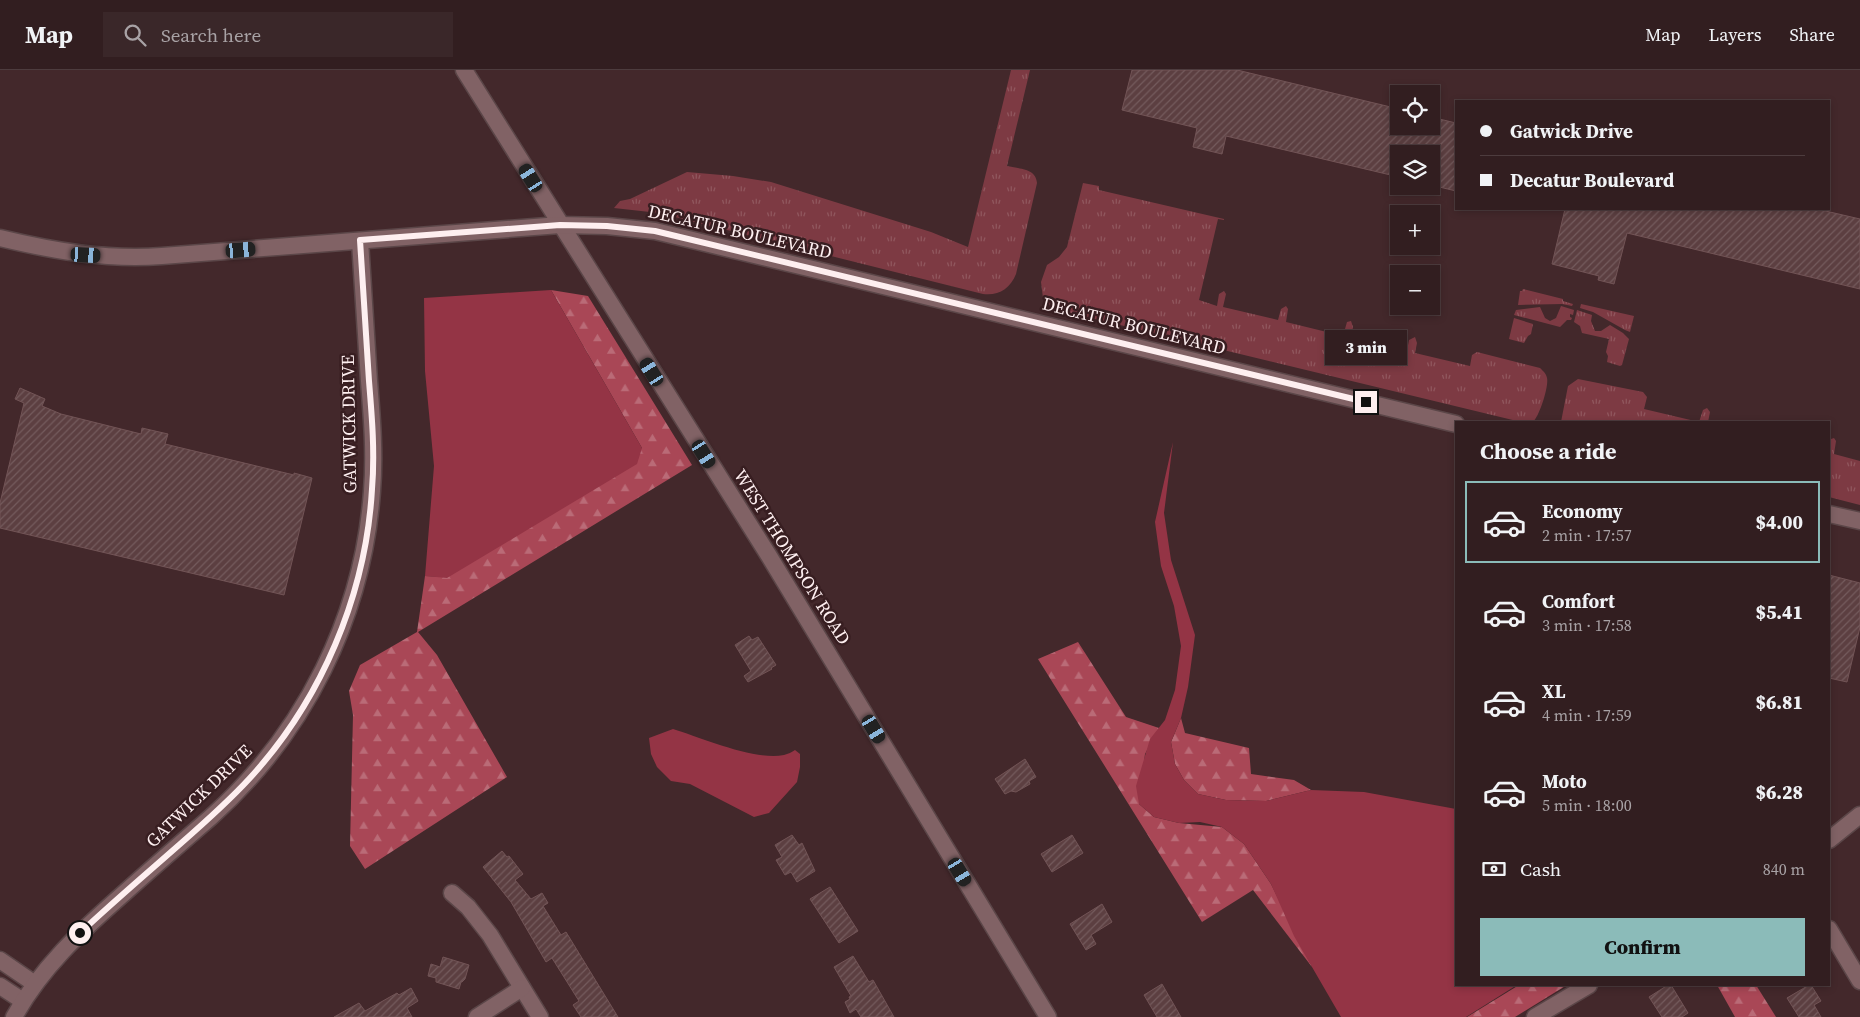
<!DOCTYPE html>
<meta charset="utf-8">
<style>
:root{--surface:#321e20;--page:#3a2729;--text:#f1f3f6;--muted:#a8a2a5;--line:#4d3c3e;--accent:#8bbbb9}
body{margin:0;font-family:"Source Serif 4",serif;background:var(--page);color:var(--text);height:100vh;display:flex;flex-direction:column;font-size:19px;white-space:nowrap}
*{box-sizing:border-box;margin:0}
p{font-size:16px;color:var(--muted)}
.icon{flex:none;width:28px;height:28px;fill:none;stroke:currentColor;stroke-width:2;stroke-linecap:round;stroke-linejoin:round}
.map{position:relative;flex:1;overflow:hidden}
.details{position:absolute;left:1455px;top:351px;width:375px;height:565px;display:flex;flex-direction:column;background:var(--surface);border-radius:0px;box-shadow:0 2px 8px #0003,0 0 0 1px var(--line)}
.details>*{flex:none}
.hud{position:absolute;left:1455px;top:30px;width:375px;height:110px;border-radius:0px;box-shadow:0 2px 8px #0003,0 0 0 1px var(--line);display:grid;align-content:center;height:110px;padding:0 25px;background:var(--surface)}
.controls{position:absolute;left:1390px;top:15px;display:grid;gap:10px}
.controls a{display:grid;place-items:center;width:50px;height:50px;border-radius:0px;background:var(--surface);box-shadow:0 2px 8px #0003,0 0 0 1px var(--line);font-size:25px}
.end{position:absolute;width:22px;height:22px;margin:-11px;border:6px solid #feeff0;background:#111;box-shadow:0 0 0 2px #111}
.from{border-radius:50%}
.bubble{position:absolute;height:35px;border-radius:0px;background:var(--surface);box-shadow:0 2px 8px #0003,0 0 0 1px var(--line);font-size:16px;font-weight:800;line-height:35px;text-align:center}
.car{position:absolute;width:15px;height:30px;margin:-15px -8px;border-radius:6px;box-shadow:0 0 4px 1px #0007;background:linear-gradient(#222 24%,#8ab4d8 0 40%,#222 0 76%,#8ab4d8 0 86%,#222 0)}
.hud b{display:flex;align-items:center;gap:18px;height:48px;font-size:19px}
.hud b+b{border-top:1px solid var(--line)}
.hud i{width:12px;height:12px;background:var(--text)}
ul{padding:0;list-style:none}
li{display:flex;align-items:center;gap:15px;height:82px;margin:0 10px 8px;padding:0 15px;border:2px solid transparent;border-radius:0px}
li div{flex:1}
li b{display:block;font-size:19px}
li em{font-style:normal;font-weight:800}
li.on{border-color:var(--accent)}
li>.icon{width:45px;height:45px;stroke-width:1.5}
h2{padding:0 25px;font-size:22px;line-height:60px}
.pay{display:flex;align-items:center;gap:12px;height:55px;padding:0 25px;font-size:19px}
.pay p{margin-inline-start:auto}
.action{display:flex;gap:10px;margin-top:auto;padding:10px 25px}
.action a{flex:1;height:58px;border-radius:0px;background:var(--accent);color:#111;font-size:20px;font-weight:800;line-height:58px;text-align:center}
header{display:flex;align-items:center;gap:30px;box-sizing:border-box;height:70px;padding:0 25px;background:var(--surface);border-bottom:1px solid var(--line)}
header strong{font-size:24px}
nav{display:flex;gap:28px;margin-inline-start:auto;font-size:18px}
.search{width:350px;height:45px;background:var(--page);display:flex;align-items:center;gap:12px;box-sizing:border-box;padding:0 18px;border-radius:0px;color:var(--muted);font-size:19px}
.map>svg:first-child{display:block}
.grass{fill:url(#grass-tufts)}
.forest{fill:url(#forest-firs)}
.water{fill:#943445}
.building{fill:url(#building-hatch);stroke:#725456}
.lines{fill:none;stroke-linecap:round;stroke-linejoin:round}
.minor-casing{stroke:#5b4648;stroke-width:19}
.minor{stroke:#816265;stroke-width:16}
.route{stroke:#feeff0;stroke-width:6}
.labels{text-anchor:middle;stroke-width:5;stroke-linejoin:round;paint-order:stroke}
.street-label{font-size:18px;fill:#feeff0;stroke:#381e21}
</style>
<header>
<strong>Map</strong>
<div class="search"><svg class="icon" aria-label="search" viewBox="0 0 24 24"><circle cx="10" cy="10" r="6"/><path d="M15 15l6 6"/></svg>Search here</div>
<nav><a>Map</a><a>Layers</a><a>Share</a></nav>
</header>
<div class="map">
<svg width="1860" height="947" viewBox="0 0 1860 947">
<defs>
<pattern id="grass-tufts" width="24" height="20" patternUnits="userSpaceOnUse" patternTransform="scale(1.25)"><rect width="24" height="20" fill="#7d3a43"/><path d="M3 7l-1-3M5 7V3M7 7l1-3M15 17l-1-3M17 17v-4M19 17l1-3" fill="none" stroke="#90575e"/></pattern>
<pattern id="forest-firs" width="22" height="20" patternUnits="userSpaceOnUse" patternTransform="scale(1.25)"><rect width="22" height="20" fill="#a94756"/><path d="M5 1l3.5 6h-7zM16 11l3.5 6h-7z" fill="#ba6b77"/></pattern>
<pattern id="building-hatch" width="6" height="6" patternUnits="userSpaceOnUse" patternTransform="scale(1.25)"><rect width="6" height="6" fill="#5c3f41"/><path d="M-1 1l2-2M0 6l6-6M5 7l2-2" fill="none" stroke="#745b5d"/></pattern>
</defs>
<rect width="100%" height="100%" fill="#43282b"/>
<g class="grass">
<path d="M1011,0h19l-23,96c12,3 29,2 30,17l-21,91c-6,15 -18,22 -33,20l-324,-81 -45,-5 6,-7 10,-2 57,-27 46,4 38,6 160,50 37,15z"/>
<path d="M1083,113l16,3v4l125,29v1l-6,-1 -19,81 18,6 2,-12 5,-3 2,3 -3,13 55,13 3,-11 5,-3 2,3 -2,13 57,14 4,-14 4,-1 2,6 -2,11 56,13 2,-11 6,-3 2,6 -2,10 55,13 2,-11 5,-3 63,16c3,3 6,5 7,10 2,9 -8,39 -14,44h-12l-467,-113 -11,-11 -2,-16 6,-17 12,-8 8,-10z"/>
<polygon points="1523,219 1563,229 1563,231 1573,234 1572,236 1562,234 1518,235 1520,221 1522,221"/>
<polygon points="1581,234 1634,246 1630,262 1625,260 1593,242 1580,238"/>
<polygon points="1561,236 1574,240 1573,245 1570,244 1570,247 1572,248 1571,250 1567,250 1560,257 1514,245 1516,240 1540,237 1545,248 1550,251 1556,248"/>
<polygon points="1577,240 1592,245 1591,251 1595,261 1601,261 1610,255 1623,263 1629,269 1622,295 1620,296 1607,292 1608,286 1606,282 1609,269 1582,263 1580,256 1574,252"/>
<polygon points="1514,248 1533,254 1531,264 1528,266 1524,273 1509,269"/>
<polygon points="1578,309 1643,322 1647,327 1644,339 1699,352 1703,340 1707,338 1710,342 1708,352 1561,352 1568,316"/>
<polygon points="1834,368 1836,371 1834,384 1860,391 1860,435 1829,427 1829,377 1831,369"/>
</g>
<g class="forest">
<polygon points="551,220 588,226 692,395 418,562 437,585 507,707 365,799 350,776 353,645 349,621 360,595 417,562 425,506 447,507 642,378"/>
<polygon points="1078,572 1126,647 1159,658 1145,684 1139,734 1154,747 1179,753 1222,757 1244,774 1271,814 1312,897 1253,820 1202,852 1038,589"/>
<polygon points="1181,648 1185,663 1249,678 1251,704 1294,710 1311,720 1266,731 1226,730 1198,724 1184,710 1175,694 1171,672"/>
<polygon points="1519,915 1567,915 1515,947 1467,947"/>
<polygon points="1717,915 1756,915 1776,947 1735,947"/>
</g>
<g class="water">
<polygon points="551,220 642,378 637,394 447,508 425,506 434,396 425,301 424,228"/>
<polygon points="1173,372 1164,443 1171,490 1195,565 1188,617 1181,648 1171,672 1175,694 1184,710 1198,724 1226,730 1266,731 1311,720 1364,722 1456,739 1456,915 1517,915 1466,947 1341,947 1294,866 1271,814 1244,774 1222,757 1200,752 1179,753 1154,747 1139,734 1136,716 1150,669 1165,650 1175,620 1181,576 1174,536 1161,496 1155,452"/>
<path d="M673,659c29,9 82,32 111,26 4,-1 8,-3 11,-5l5,4v13l-3,15 -28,31 -15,4 -64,-33 -19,-3 -14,-14 -6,-13 -2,-16z"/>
</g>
<g class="building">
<polygon points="1132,0 1237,0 1399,39 1399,56 1431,56 1431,47 1456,53 1456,121 1431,115 1431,84 1399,84 1399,107 1226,66 1222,84 1193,77 1197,58 1122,40"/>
<polygon points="1565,139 1817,139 1860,149 1860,219 1627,163 1614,214 1598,210 1599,206 1552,194"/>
<polygon points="20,318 45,329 42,336 61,344 141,364 142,358 168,364 165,374 294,405 294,403 312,408 284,525 0,458 0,433 24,333 15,329"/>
<polygon points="1829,505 1860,513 1860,557 1847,612 1829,608"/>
<polygon points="749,566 752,570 758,567 776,595 771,598 772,599 748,612 744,606 751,601 735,575"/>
<polygon points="1025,689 1036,707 1029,711 1030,714 1016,722 1011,721 1005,724 995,709"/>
<polygon points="792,765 799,775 802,773 815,801 797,812 791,802 785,805 776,790 782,787 775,775"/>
<polygon points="1072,765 1083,783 1052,802 1041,784"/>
<polygon points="502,781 507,787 509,786 523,804 515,810 531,829 542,823 548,833 543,836 561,865 566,862 618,947 581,947 573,935 579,931 552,888 546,892 511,832 483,797"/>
<polygon points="830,817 858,861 839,873 810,829"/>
<polygon points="1102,834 1112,852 1091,865 1096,874 1086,880 1070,854"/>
<polygon points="853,886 869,912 873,910 894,947 861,947 856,939 850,943 845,932 850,929 849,927 851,926 834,897"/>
<polygon points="443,887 469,895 465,909 462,912 461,912 459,919 436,912 436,908 428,906 431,894 440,897"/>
<polygon points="1162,914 1181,947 1157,947 1144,925"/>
<polygon points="1668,915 1671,915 1688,943 1682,947 1662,947 1649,927"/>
<polygon points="1809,915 1811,915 1821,931 1814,935 1821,947 1799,947 1787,928"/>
<polygon points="411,918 418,931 407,938 412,947 334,947 359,933 365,941 397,923 399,925"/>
</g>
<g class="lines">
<defs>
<g id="minor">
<polyline points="464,0 769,486 1048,947"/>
<path d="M0,168c54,13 106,22 162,18l398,-31 47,1 48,5 801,193"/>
<polyline points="1829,444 1860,451"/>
<polyline points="1829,770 1860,745"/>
<polyline points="452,823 468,837 490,865 540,947"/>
<polyline points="1829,859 1860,911"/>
<polyline points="0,890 35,914"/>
<polyline points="0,916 23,931"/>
<path d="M14,947c27,-49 66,-85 108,-122 29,-26 59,-52 89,-78 94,-84 152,-201 161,-326 3,-37 0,-73 -3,-110 -3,-47 -6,-94 -9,-140"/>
<polyline points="477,947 522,918"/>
<polyline points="1535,947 1589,915"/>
</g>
</defs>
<use href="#minor" class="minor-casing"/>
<use href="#minor" class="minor"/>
</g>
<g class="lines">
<path class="route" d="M80,863c32,-30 66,-59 99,-88 24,-21 48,-42 70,-66 72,-78 117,-184 123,-290 3,-36 0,-72 -3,-108 -3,-47 -6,-94 -9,-141l200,-15 47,1 48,5 711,171"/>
</g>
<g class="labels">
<g class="street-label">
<text transform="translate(740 162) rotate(13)" y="6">DECATUR BOULEVARD</text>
<text transform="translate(1134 256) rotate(14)" y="6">DECATUR BOULEVARD</text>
<text transform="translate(349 354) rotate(-91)" y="6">GATWICK DRIVE</text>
<text transform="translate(792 487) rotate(58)" y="6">WEST THOMPSON ROAD</text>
<text transform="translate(199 726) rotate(-44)" y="6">GATWICK DRIVE</text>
</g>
</g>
</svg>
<div class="controls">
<a><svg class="icon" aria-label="locate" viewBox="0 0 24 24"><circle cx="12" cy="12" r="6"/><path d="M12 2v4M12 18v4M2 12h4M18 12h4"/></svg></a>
<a><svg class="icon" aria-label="layers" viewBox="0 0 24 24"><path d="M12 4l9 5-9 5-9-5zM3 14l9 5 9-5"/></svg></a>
<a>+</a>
<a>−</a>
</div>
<i class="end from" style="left:80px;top:863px"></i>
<i class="end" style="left:1366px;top:332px"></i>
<div class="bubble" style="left:1325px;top:260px;width:82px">3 min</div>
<i class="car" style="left:531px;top:108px;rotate:328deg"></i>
<i class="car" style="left:241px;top:180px;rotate:85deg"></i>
<i class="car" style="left:86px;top:185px;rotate:93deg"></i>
<i class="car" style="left:652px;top:302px;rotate:328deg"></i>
<i class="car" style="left:704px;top:384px;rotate:148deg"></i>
<i class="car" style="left:874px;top:659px;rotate:149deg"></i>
<i class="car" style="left:960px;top:802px;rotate:149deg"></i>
<div class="hud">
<b><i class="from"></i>Gatwick Drive</b>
<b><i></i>Decatur Boulevard</b>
</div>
<section class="details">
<h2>Choose a ride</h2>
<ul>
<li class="on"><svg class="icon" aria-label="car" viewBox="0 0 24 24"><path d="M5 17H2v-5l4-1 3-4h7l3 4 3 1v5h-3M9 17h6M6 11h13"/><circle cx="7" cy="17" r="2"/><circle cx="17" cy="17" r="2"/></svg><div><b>Economy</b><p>2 min · 17:57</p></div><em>$4.00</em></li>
<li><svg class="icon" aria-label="car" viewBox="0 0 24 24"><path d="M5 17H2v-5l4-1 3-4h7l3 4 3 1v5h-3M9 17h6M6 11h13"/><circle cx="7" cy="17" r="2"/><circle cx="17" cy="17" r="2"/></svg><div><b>Comfort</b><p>3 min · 17:58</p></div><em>$5.41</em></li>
<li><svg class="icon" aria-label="car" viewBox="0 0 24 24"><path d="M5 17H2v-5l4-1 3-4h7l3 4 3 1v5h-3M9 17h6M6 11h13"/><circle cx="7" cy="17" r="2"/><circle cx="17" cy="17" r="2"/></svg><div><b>XL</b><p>4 min · 17:59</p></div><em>$6.81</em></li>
<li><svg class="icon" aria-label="car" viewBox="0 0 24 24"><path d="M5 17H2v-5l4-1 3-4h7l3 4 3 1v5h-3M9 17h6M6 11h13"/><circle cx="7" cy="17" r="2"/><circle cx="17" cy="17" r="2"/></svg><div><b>Moto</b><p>5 min · 18:00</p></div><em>$6.28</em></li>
</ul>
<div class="pay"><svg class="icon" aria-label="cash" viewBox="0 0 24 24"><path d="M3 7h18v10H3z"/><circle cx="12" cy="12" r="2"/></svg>Cash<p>840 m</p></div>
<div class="action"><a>Confirm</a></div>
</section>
</div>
